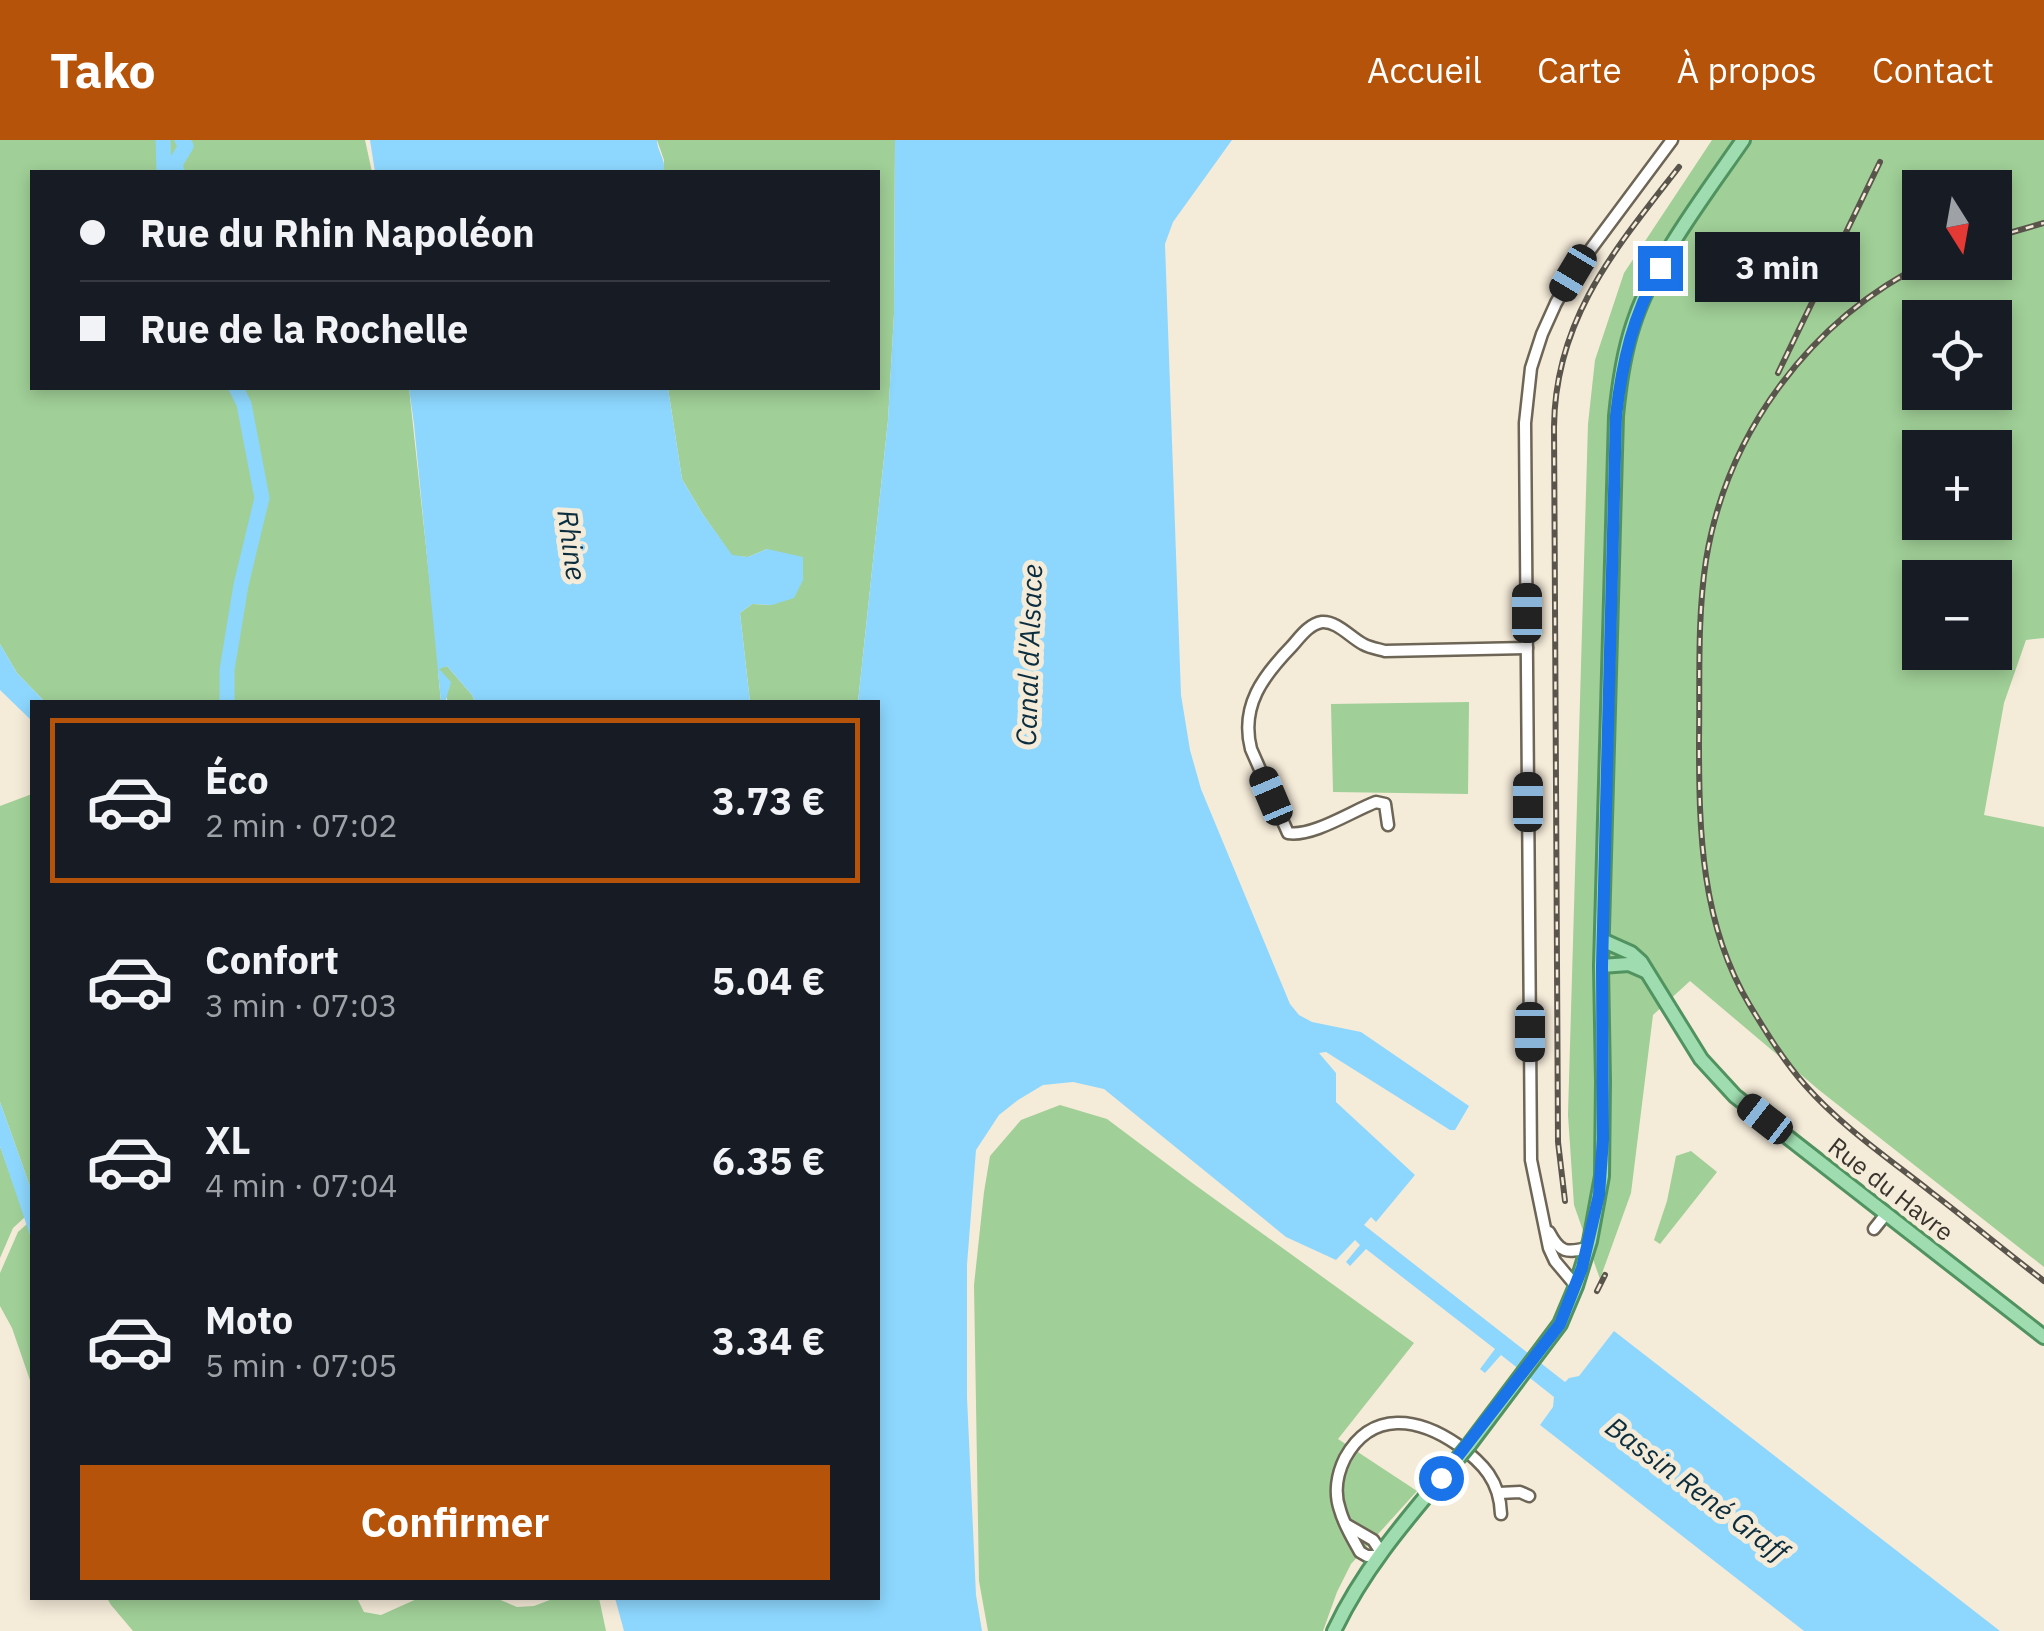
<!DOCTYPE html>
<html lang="fr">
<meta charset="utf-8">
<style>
:root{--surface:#171b24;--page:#242831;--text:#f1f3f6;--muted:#9ea1a6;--line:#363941;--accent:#b45309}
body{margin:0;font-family:"IBM Plex Sans",sans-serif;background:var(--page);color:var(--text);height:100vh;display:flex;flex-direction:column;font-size:38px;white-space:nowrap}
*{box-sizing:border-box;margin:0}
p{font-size:32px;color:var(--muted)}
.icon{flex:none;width:55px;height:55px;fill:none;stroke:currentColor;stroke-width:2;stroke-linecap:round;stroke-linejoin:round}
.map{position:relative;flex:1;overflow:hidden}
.side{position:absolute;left:30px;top:560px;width:850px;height:900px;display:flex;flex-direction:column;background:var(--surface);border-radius:0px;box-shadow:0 5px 15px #0003}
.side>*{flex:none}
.top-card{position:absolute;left:30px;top:30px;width:850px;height:220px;border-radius:0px;box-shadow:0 5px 15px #0003;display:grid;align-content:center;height:220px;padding:0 50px;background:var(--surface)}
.needle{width:65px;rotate:169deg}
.fabs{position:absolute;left:1902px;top:30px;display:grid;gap:20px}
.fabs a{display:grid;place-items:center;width:110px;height:110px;border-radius:0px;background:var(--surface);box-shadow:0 5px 15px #0003;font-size:50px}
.end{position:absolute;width:45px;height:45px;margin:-22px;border:12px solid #1a73e8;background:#fff;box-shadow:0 0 0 5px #fff}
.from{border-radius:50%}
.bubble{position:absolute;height:70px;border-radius:0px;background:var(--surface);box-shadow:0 5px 15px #0003;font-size:32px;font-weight:800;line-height:70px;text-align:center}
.car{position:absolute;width:30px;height:60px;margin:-30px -15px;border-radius:12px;box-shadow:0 0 8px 2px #0007;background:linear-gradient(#222 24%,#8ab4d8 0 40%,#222 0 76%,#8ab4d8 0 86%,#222 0)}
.top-card b{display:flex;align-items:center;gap:35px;height:95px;font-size:38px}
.top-card b+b{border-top:2px solid var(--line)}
.top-card i{width:25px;height:25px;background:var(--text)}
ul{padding:18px 0 0;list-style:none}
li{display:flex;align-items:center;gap:30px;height:165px;margin:0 20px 15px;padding:0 30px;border:5px solid transparent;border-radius:0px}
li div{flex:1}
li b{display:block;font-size:38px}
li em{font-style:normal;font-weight:800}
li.current{border-color:var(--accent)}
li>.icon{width:90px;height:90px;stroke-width:1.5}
.cta{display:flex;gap:20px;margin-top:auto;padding:20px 50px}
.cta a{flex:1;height:115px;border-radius:0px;background:var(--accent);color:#fff;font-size:40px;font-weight:800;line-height:115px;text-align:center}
header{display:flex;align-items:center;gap:60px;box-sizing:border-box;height:140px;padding:0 50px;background:var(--accent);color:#fff}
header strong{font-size:48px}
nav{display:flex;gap:55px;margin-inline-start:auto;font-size:35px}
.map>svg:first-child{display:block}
.green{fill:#a0cf97;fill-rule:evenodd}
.water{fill:#8dd7fe}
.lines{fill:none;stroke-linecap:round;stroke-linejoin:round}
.river{stroke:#8dd7fe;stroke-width:15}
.minor-casing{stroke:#6d6556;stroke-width:15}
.major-casing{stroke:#519360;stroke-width:18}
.minor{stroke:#fff;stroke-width:10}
.major{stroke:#9fddb0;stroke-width:12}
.rail-casing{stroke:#5a554c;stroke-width:6}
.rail{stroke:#f5ebd9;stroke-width:2.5;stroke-dasharray:8;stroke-linecap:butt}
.major-bridge-casing{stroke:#519360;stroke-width:18;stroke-linecap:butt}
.major-bridge{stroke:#9fddb0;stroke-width:12}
.route{stroke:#1a73e8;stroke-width:12}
.labels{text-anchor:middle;stroke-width:10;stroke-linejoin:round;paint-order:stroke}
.street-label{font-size:25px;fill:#38342d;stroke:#f5ebd9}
.water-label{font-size:28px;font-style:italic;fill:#0b2d3e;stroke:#f5ebd9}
</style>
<header>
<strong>Tako</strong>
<nav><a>Accueil</a><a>Carte</a><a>À propos</a><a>Contact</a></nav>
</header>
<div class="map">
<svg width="2044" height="1491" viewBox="0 0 2044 1491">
<rect width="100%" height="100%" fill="#f5ebd9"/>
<g class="green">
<polygon points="0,0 365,0 372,32 32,32 32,248 409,248 439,528 447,526 472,555 475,562 448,562 438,531 441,562 45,562 17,533 0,504"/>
<polygon points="657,0 895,0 894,174 888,280 858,562 750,562 740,473 752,464 772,465 767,409 748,417 732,416 702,373 682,339 668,248 878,248 878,32 663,32 664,20"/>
<path d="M1712,0h332v498l-18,2 -22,63 -20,112 60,12v440l-225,-177 -129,-109 -37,34 -22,178 -31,86 -26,-74 -6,-90 20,-691 7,-64 29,-87zM1920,48h75v74h-75zM1920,178h75v74h-75zM1920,308h75v74h-75zM1920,438h75v74h-75z"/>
<polygon points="1469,562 1468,654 1333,652 1331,564"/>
<polygon points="32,654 32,1052 0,962 0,666"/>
<polygon points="1060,965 1107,979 1191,1042 1414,1203 1338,1299 1417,1351 1351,1424 1337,1452 1323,1491 988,1491 979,1441 974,1145 984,1052 990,1016 1021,980"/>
<polygon points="0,1006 25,1077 13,1088 0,1118"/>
<polygon points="1691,1011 1717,1032 1660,1104 1654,1100 1667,1061 1676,1016"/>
<polygon points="27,1084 32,1101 32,1246 12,1188 0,1166 0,1133 18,1092"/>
<polygon points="107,1458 357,1458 364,1472 381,1475 419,1458 496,1458 517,1467 534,1466 555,1458 599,1458 606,1491 133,1491 111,1465"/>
</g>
<g class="water">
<path d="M370,0h287c0,12 10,20 6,32h-288z"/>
<polygon points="895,0 1232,0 1173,82 1165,104 1181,555 1190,610 1201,649 1290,864 1299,875 1312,882 1361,892 1469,966 1455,990 1450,990 1326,912 1319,913 1336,933 1336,962 1415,1035 1376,1082 1371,1077 1364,1085 1565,1242 1569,1238 1579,1236 1614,1191 2000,1491 1804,1491 1540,1285 1553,1267 1554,1257 1501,1215 1485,1233 1480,1229 1495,1209 1366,1109 1350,1126 1346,1122 1360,1105 1355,1100 1336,1120 1286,1097 1104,949 1073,942 1043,945 1018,960 999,975 976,1010 967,1125 967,1257 976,1455 982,1491 624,1491 615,1458 878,1458 878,562 858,562 888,280 894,174"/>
<polygon points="409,248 668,248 682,339 702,373 732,415 748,417 767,409 803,417 803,440 794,458 772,465 752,464 740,473 750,562 475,562 472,555 447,526 439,529 451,542 446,560 448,562 441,562 414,284"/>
<polygon points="0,504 17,533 45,562 32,562 32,581 0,550"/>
<polygon points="0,962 32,1052 32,1101 0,1006"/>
</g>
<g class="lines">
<g class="river">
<polyline points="163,0 164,32"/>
<polyline points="177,32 175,24 186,6 182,0"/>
<polyline points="227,562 227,530 241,445 262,358 244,264 236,248"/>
</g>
<defs>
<g id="minor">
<path d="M1388,685l-3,-21 -9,-2c-24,9 -63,35 -88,31l-37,-84c-11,-43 12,-73 41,-103 8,-9 17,-22 30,-24 15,-1 28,15 41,22 7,4 15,5 22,7l142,-3"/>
<polyline points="1874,1089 1886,1074"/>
<path d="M1549,1092c11,21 17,21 39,16"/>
<polyline points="1576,1146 1555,1121 1549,1108 1531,1020 1525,283 1531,228 1542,194 1556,163 1573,133 1672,0"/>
<polyline points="1499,1353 1520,1352 1529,1356"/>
<polyline points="1347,1385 1373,1400 1381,1412"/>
<path d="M1378,1416h-11l-7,-4c-7,-13 -16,-27 -20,-42 -6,-17 -3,-36 5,-52 27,-49 74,-40 113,-13 25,18 42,36 43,69"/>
</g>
<g id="major">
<polyline points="1602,800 1631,813 1641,822 1701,919 1735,956 2044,1197"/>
<polyline points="1601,826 1629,824 1645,831"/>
<path d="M1469,1305l91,-121 16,-38 14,-45 12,-65 1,-95 -2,-115 15,-550c3,-31 7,-61 17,-91 20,-63 72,-130 110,-185"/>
<path d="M1334,1491c31,-66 79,-119 125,-174"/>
</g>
</defs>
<use href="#minor" class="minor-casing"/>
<use href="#major" class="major-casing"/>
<use href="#minor" class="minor"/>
<use href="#major" class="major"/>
<defs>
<g id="rail">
<polyline points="1995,97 2044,83"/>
<path d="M1928,122c-117,57 -201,170 -222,298 -9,59 -6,121 -7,181 0,91 2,182 50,263 17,28 34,56 56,81 36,41 83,73 126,107 38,29 75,60 113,89"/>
<polyline points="1778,233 1880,22"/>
<path d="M1565,1061l-7,-59 -4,-715c1,-109 62,-179 125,-260"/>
<polyline points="1597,1151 1605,1135"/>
</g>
</defs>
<use href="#rail" class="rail-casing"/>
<use href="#rail" class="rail"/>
<defs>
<polyline id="major-bridge" points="1459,1317 1469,1305"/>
</defs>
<use href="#major-bridge" class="major-bridge-casing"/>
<use href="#major-bridge" class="major-bridge"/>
</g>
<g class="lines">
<path class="route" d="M1441,1338l119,-154 22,-56 17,-73 4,-56 -1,-173 14,-550c6,-54 17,-101 44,-148"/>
</g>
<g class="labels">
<g class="street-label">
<text transform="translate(1891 1049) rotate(38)" y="9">Rue du Havre</text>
</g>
<g class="water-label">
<text transform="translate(572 405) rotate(82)" y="10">Rhine</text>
<text transform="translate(1029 515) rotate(-88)" y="10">Canal d'Alsace</text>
<text transform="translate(1697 1349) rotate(37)" y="10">Bassin René Graff</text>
</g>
</g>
</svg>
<div class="fabs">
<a><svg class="needle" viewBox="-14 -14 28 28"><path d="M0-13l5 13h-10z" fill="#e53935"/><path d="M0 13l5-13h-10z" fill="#9ea1a6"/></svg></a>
<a><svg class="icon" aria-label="locate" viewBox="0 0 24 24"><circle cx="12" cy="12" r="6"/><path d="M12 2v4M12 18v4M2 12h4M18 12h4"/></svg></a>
<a>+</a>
<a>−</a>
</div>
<i class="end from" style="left:1441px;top:1338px"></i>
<i class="end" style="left:1660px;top:128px"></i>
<div class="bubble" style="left:1695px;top:92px;width:165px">3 min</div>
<i class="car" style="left:1573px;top:133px;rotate:211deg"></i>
<i class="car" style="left:1527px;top:473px;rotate:0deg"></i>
<i class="car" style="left:1271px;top:656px;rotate:337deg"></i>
<i class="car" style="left:1528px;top:662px;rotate:0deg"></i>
<i class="car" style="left:1530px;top:892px;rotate:180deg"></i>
<i class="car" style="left:1765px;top:979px;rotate:308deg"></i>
<div class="top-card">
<b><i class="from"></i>Rue du Rhin Napoléon</b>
<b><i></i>Rue de la Rochelle</b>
</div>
<section class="side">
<ul>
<li class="current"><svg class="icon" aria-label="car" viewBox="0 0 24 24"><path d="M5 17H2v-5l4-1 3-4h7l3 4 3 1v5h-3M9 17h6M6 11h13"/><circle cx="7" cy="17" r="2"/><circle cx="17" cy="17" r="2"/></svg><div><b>Éco</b><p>2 min · 07:02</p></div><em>3.73 €</em></li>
<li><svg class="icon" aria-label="car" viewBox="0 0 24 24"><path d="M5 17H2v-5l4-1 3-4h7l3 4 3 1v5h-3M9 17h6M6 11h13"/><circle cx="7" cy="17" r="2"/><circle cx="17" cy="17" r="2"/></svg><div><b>Confort</b><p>3 min · 07:03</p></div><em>5.04 €</em></li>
<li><svg class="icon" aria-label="car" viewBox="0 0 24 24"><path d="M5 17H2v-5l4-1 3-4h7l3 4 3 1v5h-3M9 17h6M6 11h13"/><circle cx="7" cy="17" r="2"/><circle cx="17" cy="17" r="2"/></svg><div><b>XL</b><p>4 min · 07:04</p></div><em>6.35 €</em></li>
<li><svg class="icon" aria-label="car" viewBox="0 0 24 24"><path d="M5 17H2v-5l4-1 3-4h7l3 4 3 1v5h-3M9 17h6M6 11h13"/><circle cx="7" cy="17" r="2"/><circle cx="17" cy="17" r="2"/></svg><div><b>Moto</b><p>5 min · 07:05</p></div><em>3.34 €</em></li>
</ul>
<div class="cta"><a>Confirmer</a></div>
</section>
</div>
